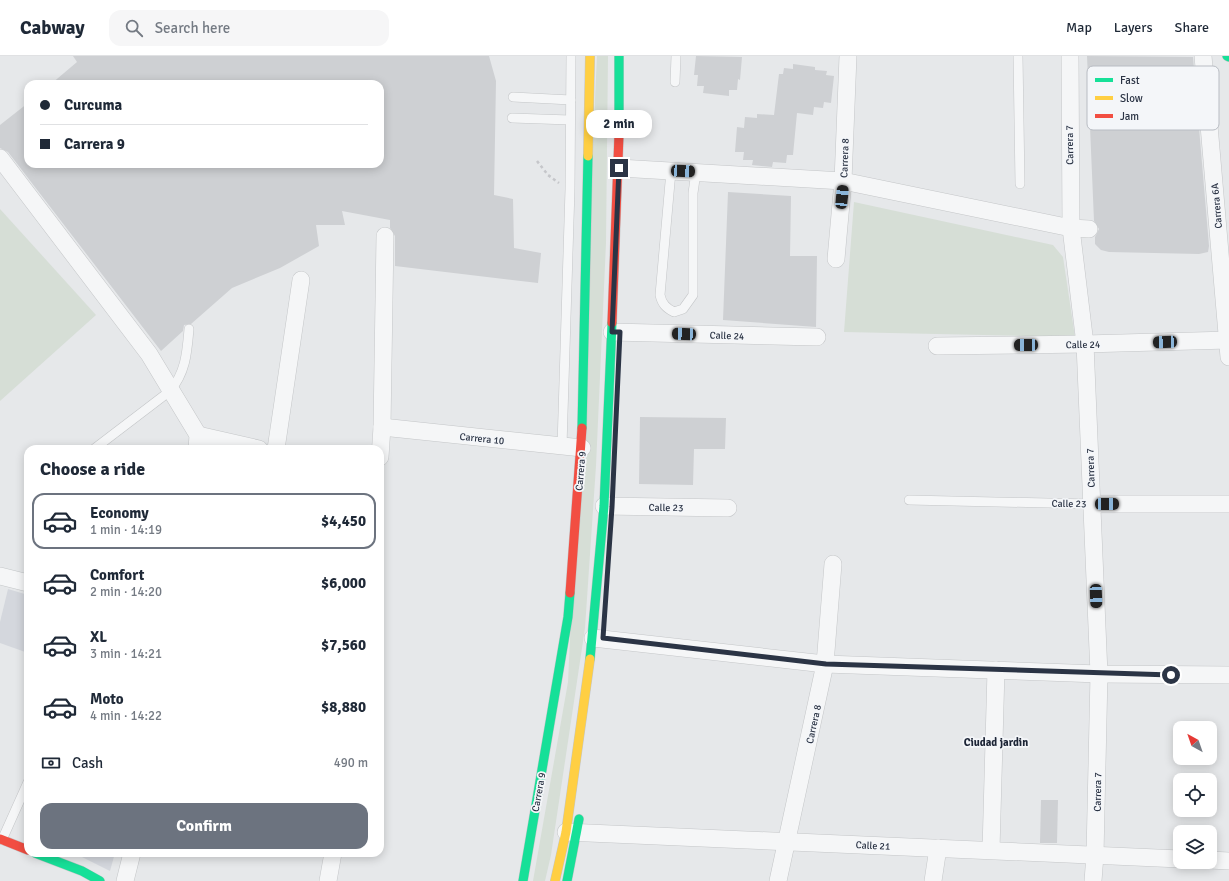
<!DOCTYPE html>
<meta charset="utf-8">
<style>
:root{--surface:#fff;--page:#f6f6f7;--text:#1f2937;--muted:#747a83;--line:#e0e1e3;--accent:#6c737f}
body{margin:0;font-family:Signika,sans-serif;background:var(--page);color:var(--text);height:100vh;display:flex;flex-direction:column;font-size:15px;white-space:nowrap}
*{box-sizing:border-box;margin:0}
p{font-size:13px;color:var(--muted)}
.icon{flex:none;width:22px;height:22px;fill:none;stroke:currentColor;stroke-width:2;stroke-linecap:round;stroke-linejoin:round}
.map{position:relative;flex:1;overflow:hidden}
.sheet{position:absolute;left:24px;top:389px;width:360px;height:412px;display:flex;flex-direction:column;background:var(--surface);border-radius:12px;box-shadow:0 2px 10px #0003}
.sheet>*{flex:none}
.banner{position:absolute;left:24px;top:24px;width:360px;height:88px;border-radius:12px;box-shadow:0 2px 10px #0003;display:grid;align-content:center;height:88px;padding:0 16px;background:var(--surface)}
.needle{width:26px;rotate:320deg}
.controls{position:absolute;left:1173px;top:665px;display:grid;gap:8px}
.controls a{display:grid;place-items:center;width:44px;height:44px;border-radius:8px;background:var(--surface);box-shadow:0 2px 10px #0003;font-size:20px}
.end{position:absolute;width:18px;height:18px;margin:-9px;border:5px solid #2b3445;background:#fff;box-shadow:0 0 0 2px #fff}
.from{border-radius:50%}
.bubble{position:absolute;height:28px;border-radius:12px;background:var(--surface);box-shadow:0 2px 10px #0003;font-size:13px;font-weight:700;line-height:28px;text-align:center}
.car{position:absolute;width:12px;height:24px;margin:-12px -6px;border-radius:5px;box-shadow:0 0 3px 1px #0007;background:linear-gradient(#222 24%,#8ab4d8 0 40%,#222 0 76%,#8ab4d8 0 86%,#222 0)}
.banner b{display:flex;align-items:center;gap:14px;height:38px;font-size:15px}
.banner b+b{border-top:1px solid var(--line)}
.banner i{width:10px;height:10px;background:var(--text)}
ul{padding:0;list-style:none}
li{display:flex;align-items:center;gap:12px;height:56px;margin:0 8px 6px;padding:0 8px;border:2px solid transparent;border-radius:12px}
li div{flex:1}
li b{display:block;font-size:15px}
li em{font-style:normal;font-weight:700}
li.on{border-color:var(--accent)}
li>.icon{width:36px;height:36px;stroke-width:1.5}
h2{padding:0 16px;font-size:18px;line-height:48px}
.pay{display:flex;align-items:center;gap:10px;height:44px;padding:0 16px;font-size:15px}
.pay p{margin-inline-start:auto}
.primary-button{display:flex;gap:8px;margin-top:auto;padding:8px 16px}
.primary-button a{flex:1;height:46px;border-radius:12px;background:var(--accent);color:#fff;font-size:16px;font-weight:700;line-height:46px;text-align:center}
header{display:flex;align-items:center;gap:24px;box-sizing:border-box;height:56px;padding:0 20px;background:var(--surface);border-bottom:1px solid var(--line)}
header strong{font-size:19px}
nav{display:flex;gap:22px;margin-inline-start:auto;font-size:14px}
.search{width:280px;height:36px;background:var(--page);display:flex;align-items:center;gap:10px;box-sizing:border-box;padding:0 14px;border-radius:12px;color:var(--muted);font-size:15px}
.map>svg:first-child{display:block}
.built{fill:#d4d7dd}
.green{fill:#d6ded6}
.building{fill:#ced0d3}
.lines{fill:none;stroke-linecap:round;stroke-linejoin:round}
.lane-casing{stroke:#c4c6c8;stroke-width:10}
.street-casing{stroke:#c4c6c8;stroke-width:18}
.fast-casing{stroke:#c4c6c8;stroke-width:10}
.slow-casing{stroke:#c4c6c8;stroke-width:10}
.jam-casing{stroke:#c4c6c8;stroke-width:10}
.path{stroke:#c5c6ca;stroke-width:2.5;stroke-dasharray:3 3;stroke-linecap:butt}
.lane{stroke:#f5f6f7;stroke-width:9}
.street{stroke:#f5f6f7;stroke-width:17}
.fast{stroke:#16e098;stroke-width:9}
.slow{stroke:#ffcf43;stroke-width:9}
.jam{stroke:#f24e42;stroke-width:9}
.route{stroke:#2b3445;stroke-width:5}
.labels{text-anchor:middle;stroke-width:3.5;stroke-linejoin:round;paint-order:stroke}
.street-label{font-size:10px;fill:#2b3445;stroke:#f4f6f9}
.neighbourhood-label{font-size:11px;font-weight:bold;fill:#1d2536;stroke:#f4f6f9}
.key{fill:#f4f6f9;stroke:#b8bcc3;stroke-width:1}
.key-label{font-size:11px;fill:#2b3445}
</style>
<header>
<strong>Cabway</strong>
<div class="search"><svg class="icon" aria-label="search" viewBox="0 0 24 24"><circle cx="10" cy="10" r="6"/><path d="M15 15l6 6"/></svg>Search here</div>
<nav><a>Map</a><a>Layers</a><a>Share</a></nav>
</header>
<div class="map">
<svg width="1229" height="825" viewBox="0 0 1229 825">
<rect width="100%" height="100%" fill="#e6e8ea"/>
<g class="built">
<polygon points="8,533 28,539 28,597 0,587 0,566"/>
<polygon points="74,797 115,797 110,815"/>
</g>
<g class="green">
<polygon points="597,0 608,0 606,187 596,410 585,572 551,799 545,825 533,825 568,626"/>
<polygon points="854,146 1053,189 1063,201 1075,281 844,276"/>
<polygon points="0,153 96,259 0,345"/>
</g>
<g class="building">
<polygon points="73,0 489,0 496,25 494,139 513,143 514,192 541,197 538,227 395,210 395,180 390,172 390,164 342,155 345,169 316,169 319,190 280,212 232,232 191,268 184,269 183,275 161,295 8,96 0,92 0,69 28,47 28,108 380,108 380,28 51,28 77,6"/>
<polygon points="696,0 742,1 740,24 738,23 737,34 729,34 729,40 703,37 704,30 697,30 698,19 694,19"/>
<polygon points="1087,0 1193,1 1209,190 1208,196 1199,198 1109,196 1101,194 1095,188 1095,181 1099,173 1094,165"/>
<polygon points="793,8 815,11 815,14 827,15 826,19 834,20 831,47 824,46 823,52 814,51 813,59 797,57 793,99 787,99 786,107 773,106 772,111 752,109 753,104 743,104 744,96 735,96 737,71 744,72 745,61 757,62 757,58 774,59 779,18 783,18 784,12 793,13"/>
<polygon points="728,136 791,140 790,200 817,200 816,271 723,264"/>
<polygon points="640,361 726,362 725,393 694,393 693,429 639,428"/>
<polygon points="1041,744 1058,744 1057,787 1040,787"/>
</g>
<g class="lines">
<defs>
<g id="lane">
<polyline points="1018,0 1020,128"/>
<polyline points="675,26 676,0"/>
<polyline points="513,41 571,44"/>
<polyline points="512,62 570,64"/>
<path d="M671,115l-11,124c2,9 6,13 14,17l9,-3 10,-14v-102l3,-21"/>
<polyline points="562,390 570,133 571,0"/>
<path d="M94,393l76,-58c16,-19 17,-39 19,-62"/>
<polyline points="909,444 1091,448"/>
<polyline points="2,784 28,726"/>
</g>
<g id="street">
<polyline points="1070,0 1071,172 1085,288 1099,618 1095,799 1093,825"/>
<polyline points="1203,0 1229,301"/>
<polyline points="0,102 149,298 198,379 197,393"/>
<polyline points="619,112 843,125 1071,172 1089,173"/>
<polyline points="836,203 843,125 848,0"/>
<polyline points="612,276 817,281"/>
<polyline points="937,290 1085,288 1229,284"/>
<polyline points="382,371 582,392"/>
<polyline points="198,379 259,393"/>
<polyline points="276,393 301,224"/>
<polyline points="380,401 382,371 385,180"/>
<polyline points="1091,448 1229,448"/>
<polyline points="604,450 728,452"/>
<polyline points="0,520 28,527"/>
<polyline points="593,582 825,608 1099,618 1229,619"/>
<polyline points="566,776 1180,803"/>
<polyline points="991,794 996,614"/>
<polyline points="1210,804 1229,805"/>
<polyline points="125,825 132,797"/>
<polyline points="328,825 333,797"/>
<polyline points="778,825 825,608 833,508"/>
<polyline points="933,825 938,792"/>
</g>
<g id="fast">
<polyline points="619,0 619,78"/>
<polyline points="1227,0 1229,1"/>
<polyline points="582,372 588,100"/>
<polyline points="590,603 604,450 612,267"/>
<polyline points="35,797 82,815 100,825"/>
<polyline points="523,825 568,561 570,537"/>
<polyline points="567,825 579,763"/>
</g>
<g id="slow">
<polyline points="588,100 590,0"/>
<polyline points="555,825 566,776 590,603"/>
</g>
<g id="jam">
<polyline points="612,267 619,78"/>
<polyline points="570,537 582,372"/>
<polyline points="0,783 28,794"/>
</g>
</defs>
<use href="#lane" class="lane-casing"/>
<use href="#street" class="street-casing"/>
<use href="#fast" class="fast-casing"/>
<use href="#slow" class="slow-casing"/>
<use href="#jam" class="jam-casing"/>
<polyline class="path" points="537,105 548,119 559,127"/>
<use href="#lane" class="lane"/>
<use href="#street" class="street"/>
<use href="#fast" class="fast"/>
<use href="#slow" class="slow"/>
<use href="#jam" class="jam"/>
</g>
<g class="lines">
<polyline class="route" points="619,112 612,276 620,276 612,451 603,582 826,608 1171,619"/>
</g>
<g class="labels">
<g class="street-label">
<text transform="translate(1069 89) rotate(-91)" y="4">Carrera 7</text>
<text transform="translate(844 102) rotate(-88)" y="4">Carrera 8</text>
<text transform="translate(1216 150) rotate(-95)" y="4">Carrera 6A</text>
<text transform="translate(727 279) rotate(2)" y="4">Calle 24</text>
<text transform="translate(1083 288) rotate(-1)" y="4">Calle 24</text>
<text transform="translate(482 382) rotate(6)" y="4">Carrera 10</text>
<text transform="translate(1090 412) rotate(-92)" y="4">Carrera 7</text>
<text transform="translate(580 415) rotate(-85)" y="4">Carrera 9</text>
<text transform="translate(1069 447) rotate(1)" y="4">Calle 23</text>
<text transform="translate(666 451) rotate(1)" y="4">Calle 23</text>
<text transform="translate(813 668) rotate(-78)" y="4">Carrera 8</text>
<text transform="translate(538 736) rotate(-80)" y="4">Carrera 9</text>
<text transform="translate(1097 736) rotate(-89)" y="4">Carrera 7</text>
<text transform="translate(873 789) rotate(3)" y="4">Calle 21</text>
</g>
<g class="neighbourhood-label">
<text x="996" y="690">Ciudad jardin</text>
</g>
</g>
<rect x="1087" y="10" width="132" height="64" rx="6" class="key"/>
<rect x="1095" y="22" width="18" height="4" fill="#16e098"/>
<rect x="1095" y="40" width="18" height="4" fill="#ffcf43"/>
<rect x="1095" y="58" width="18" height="4" fill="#f24e42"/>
<g class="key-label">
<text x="1120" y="28">Fast</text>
<text x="1120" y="46">Slow</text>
<text x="1120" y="64">Jam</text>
</g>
</svg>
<div class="controls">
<a><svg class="needle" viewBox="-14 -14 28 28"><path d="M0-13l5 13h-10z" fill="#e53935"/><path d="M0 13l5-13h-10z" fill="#747a83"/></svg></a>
<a><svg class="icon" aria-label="locate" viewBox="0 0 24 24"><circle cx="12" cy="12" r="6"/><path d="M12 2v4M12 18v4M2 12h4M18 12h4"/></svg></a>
<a><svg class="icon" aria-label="layers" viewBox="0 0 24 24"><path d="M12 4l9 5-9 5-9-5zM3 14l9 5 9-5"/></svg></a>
</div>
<i class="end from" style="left:1171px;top:619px"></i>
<i class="end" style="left:619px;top:112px"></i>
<div class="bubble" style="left:586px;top:54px;width:66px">2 min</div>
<i class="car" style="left:683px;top:115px;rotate:93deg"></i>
<i class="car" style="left:842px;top:141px;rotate:6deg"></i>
<i class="car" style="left:684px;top:278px;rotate:272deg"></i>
<i class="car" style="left:1165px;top:286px;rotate:268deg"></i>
<i class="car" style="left:1026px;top:289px;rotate:269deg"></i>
<i class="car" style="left:1107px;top:448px;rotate:90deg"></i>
<i class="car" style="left:1096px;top:540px;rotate:178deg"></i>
<div class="banner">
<b><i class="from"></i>Curcuma</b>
<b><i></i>Carrera 9</b>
</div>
<section class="sheet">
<h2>Choose a ride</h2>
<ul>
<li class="on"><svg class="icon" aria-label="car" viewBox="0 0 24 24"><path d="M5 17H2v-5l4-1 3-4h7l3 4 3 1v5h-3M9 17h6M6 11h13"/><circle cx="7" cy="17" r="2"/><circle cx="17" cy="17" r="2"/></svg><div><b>Economy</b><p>1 min · 14:19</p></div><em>$4,450</em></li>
<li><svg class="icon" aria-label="car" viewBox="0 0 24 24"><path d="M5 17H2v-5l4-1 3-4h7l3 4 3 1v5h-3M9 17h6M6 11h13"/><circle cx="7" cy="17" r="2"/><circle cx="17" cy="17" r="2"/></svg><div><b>Comfort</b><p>2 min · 14:20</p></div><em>$6,000</em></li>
<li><svg class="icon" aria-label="car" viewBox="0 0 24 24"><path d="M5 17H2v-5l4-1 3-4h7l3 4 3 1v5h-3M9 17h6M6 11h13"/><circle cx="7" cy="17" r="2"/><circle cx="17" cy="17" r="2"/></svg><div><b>XL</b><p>3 min · 14:21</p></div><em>$7,560</em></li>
<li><svg class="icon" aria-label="car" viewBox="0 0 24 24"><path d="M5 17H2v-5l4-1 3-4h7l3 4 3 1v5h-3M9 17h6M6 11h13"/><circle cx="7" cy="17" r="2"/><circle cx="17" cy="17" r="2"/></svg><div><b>Moto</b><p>4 min · 14:22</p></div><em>$8,880</em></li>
</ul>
<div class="pay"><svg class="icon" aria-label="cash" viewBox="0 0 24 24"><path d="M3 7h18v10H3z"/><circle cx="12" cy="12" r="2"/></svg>Cash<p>490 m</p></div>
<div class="primary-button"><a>Confirm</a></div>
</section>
</div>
